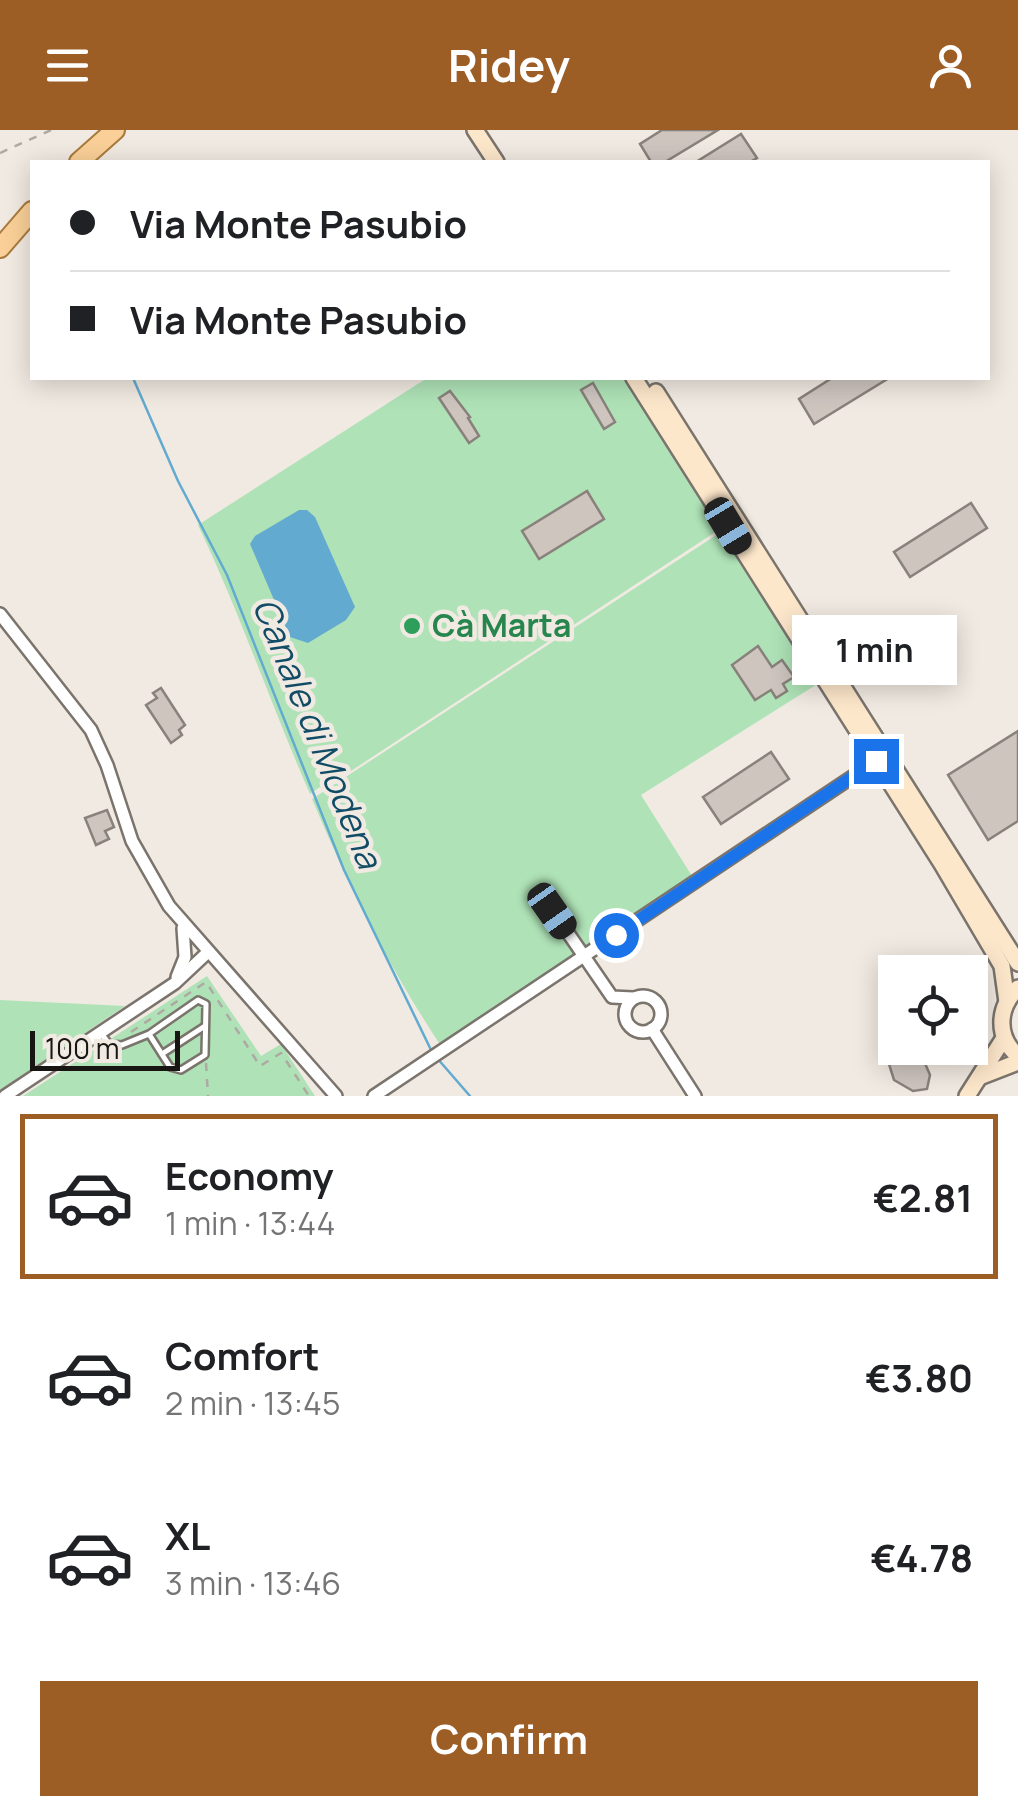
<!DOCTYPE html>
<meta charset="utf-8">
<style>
:root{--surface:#fff;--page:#f2f2f2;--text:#202124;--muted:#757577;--line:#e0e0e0;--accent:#9d5e26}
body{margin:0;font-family:Manrope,sans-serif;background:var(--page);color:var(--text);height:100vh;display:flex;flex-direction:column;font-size:38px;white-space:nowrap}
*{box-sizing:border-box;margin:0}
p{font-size:32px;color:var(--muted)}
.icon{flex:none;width:55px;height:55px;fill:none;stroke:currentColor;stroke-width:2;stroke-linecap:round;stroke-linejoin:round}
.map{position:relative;height:966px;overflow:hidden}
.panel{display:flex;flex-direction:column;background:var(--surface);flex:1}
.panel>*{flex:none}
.guide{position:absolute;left:30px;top:30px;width:960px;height:220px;border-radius:0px;box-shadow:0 5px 25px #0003;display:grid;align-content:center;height:220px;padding:0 40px;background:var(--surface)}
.buttons{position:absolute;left:878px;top:825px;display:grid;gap:20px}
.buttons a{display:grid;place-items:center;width:110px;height:110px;border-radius:0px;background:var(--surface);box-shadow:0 5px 25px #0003;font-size:50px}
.scale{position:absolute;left:30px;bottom:25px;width:150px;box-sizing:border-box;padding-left:10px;border:5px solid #181613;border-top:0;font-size:28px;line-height:35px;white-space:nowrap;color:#181613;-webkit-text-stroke:8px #f1eae2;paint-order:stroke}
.end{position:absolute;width:45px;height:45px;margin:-22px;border:12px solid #1a73e8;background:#fff;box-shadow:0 0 0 5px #fff}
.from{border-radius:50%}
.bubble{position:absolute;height:70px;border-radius:0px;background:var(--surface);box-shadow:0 5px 25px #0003;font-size:32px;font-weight:700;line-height:70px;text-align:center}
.car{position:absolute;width:30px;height:60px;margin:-30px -15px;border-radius:12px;box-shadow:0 0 8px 2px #0007;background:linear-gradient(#222 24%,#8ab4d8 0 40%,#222 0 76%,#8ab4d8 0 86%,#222 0)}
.guide b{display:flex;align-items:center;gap:35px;height:95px;font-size:38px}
.guide b+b{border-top:2px solid var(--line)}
.guide i{width:25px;height:25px;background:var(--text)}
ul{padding:18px 0 0;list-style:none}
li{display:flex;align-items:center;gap:30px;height:165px;margin:0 20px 15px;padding:0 20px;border:5px solid transparent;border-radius:0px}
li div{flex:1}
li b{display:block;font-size:38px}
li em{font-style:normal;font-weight:700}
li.on{border-color:var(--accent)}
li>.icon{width:90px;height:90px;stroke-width:1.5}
.cta{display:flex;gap:20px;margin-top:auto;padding:20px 40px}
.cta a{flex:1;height:115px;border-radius:0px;background:var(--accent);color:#fff;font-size:40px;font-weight:700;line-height:115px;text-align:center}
header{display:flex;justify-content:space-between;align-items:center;height:130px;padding:0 40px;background:var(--accent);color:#fff;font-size:45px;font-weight:700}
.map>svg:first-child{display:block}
.green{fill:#afe3b7}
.water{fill:#62aacf}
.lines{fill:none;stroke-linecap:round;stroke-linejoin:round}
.stream{stroke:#62aacf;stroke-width:2.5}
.building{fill:#cec5bf;stroke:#89817b;stroke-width:2.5}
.lane-casing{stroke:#7a746d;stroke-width:10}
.street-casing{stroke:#7a746d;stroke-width:16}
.secondary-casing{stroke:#7a746d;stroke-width:20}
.primary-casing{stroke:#a97a3d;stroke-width:22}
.path{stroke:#aea9a2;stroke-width:2.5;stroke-dasharray:8 8;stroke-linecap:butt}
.lane{stroke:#fff;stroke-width:5}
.street{stroke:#fff;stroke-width:11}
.secondary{stroke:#fde7cb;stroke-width:15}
.primary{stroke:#fad098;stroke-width:18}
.route{stroke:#1a73e8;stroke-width:12}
.leisure-dot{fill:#2e9e5b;stroke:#f1eae2;stroke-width:4}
.labels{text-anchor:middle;stroke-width:9;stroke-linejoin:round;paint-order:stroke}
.leisure-label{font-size:32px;font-weight:bold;fill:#27864d;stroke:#f1eae2;text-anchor:start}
.water-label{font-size:35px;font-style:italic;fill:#114c66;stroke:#f1eae2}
</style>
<header><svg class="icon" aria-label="menu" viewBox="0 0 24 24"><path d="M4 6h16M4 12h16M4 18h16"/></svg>Ridey<svg class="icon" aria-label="person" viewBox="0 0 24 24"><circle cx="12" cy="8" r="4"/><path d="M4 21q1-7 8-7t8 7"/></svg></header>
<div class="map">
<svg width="1018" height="966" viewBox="0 0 1018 966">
<rect width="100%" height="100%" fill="#f1eae2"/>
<g class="green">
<path d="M427,248h209l78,120 2,25 4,6 -398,261 -2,-3 -10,7c-39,-89 -70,-181 -112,-269z"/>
<path d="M721,402l98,151 -178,112 58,92 -252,168c-56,-83 -96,-164 -135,-256z"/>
<polygon points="207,846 261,926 281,914 315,966 23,966"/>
<polygon points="0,870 125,876 0,960"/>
</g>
<polygon class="water" points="299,380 307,380 315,387 355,477 346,490 308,513 290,507 250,414 255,406"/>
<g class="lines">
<g class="stream">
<polyline points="133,248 178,351 227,445 344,740 432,922"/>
<polyline points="437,928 470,966"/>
</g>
</g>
<g class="building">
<polygon points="662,0 718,0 665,32 651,32 640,14"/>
<polygon points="741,4 757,28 750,32 696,32"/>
<polygon points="832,248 889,248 814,294 799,269"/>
<polygon points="593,253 615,292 604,299 581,260"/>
<polygon points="450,261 470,287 468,288 479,306 469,313 439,268"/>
<polygon points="587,361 604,389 539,429 522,401"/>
<polygon points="971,373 987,398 910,447 894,422"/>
<polygon points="758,516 772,537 782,530 794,547 783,554 787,561 776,568 771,560 755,570 732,535"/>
<polygon points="161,558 185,595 179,600 182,605 171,613 146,575 157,568 153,563"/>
<polygon points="1018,601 1018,691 988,710 948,645"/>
<polygon points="771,622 789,649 721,694 703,667"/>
<polygon points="107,680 114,697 105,701 109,709 96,715 85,688"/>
<polygon points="896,918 919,918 915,923 924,931 930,945 927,959 913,961 894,950 888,931 890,922"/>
</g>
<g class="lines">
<defs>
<g id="lane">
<polyline points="101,903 109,914 122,915 149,904 170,937 181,940 205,925 206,874 198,870 149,904"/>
<polyline points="162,924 205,896"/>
</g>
<g id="street">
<polyline points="0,484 91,600 107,635 132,711 169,776 336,966"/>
<polyline points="553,781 612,867 633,868"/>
<polyline points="177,847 185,827 183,798"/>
<circle cx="643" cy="884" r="18"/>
<polyline points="652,899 695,966"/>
<polyline points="5,966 175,853 207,823"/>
<polyline points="374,966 876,631"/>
</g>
<g id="secondary">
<polyline points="475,0 496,32"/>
<polyline points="634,248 942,734 1002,836 1007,872"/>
<polyline points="656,262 804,496"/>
<polyline points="822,524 1018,833"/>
<path d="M1018,858c-21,20 -22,49 0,68"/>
<polyline points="982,946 1018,932"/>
<polyline points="967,966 1004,908"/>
</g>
<g id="primary">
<polyline points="79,32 115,0"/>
<polyline points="0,118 32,81"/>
</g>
</defs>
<use href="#lane" class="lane-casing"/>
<use href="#street" class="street-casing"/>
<use href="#secondary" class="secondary-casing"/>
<use href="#primary" class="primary-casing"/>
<g class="path">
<polyline points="0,23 51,0"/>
<polyline points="131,902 206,852 260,936 281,923 309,966"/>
<polyline points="206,933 208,966"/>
</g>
<use href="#lane" class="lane"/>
<use href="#street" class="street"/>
<use href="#secondary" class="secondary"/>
<use href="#primary" class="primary"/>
</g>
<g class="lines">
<polyline class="route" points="616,805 876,631"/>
</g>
<circle class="leisure-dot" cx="412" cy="496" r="10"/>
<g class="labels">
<g class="leisure-label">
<text x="432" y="507">Cà Marta</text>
</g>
<g class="water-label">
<text transform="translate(317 603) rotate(68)" y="12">Canale di Modena</text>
</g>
</g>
</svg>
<div class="buttons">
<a><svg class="icon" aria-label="locate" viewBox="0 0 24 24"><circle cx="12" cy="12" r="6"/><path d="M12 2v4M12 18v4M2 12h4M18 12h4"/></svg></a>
</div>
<div class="scale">100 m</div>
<i class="end from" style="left:616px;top:805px"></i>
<i class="end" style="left:876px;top:631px"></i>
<div class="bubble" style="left:792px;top:485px;width:165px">1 min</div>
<i class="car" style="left:728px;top:396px;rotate:149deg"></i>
<i class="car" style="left:552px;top:781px;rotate:145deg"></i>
<div class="guide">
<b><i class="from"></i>Via Monte Pasubio</b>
<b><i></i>Via Monte Pasubio</b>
</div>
</div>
<section class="panel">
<ul>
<li class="on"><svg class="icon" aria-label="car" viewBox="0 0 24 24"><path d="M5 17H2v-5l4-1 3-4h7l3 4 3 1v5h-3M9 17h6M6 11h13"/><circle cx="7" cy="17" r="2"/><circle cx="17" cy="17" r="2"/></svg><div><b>Economy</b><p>1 min · 13:44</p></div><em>€2.81</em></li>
<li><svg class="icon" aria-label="car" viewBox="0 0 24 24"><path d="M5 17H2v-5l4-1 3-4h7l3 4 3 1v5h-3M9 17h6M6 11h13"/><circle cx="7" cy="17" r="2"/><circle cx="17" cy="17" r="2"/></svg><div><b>Comfort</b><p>2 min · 13:45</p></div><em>€3.80</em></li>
<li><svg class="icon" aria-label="car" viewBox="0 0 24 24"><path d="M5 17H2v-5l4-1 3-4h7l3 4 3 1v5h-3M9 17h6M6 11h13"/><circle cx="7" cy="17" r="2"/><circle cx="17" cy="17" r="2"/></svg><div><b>XL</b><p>3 min · 13:46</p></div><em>€4.78</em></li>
</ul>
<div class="cta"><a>Confirm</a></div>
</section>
